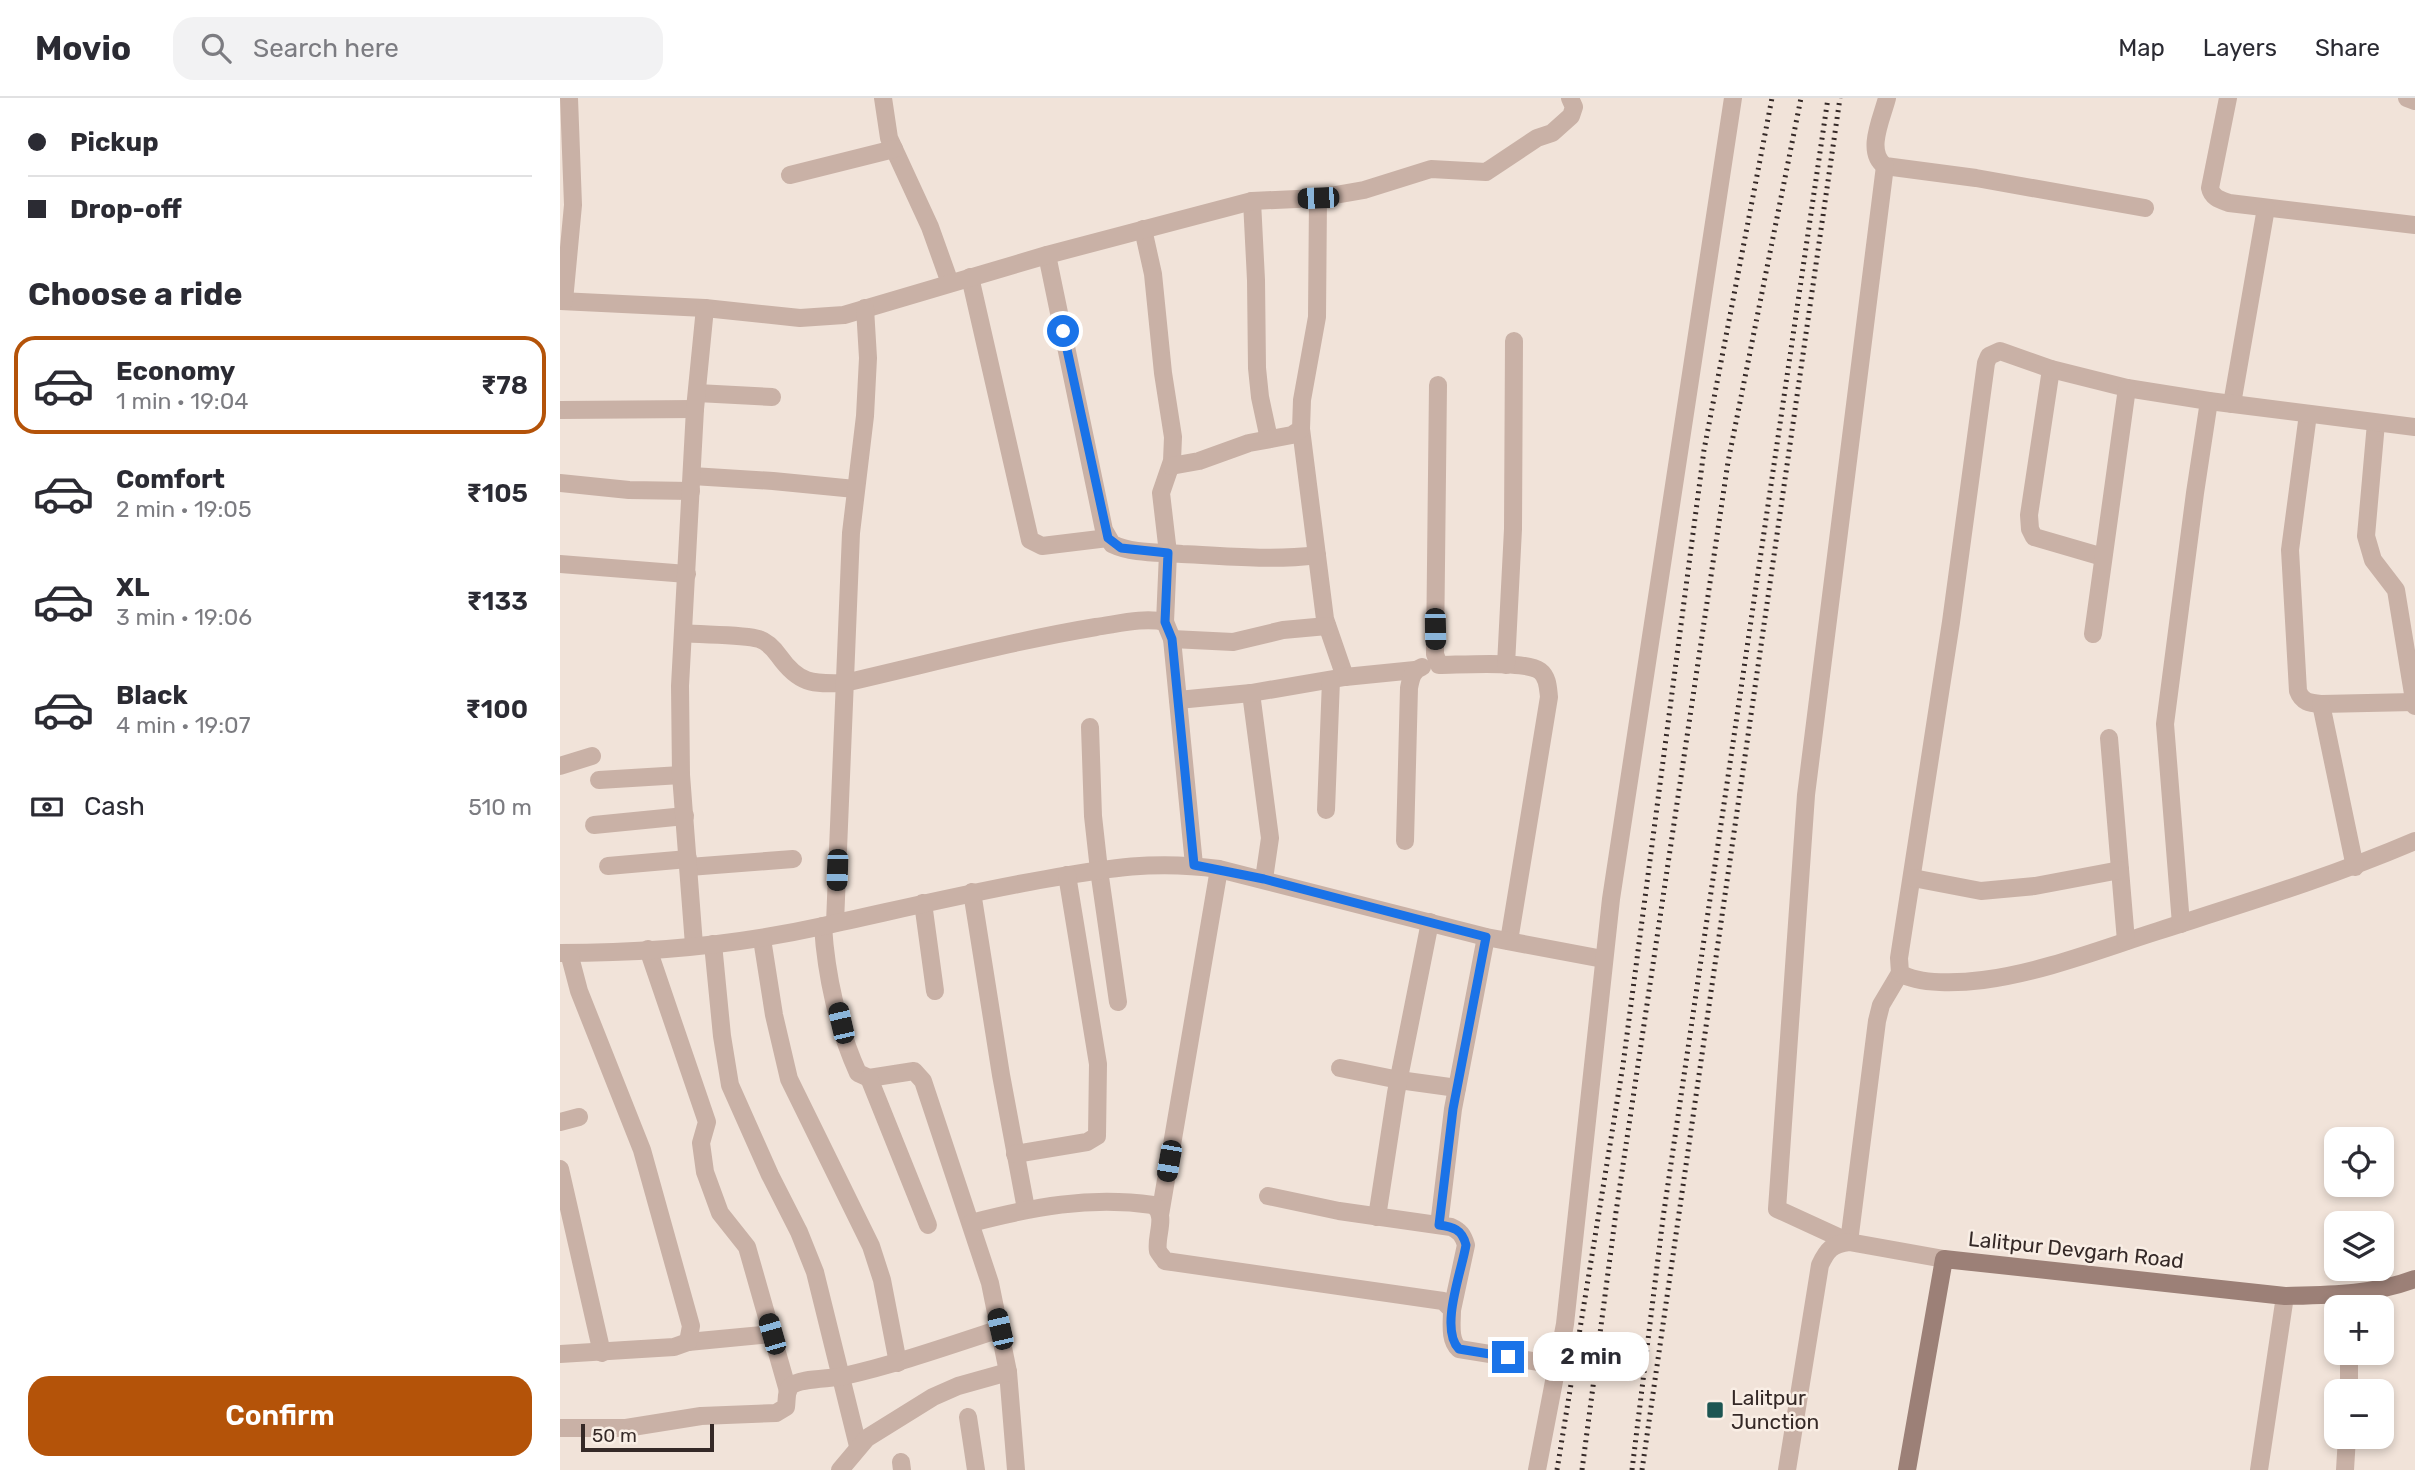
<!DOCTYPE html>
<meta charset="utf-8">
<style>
:root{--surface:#fff;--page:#f2f2f3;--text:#2b2b33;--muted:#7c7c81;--line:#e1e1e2;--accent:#b45309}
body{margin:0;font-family:Rubik,sans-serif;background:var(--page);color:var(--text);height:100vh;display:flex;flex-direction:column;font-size:26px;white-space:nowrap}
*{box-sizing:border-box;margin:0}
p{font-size:23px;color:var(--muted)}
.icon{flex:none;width:38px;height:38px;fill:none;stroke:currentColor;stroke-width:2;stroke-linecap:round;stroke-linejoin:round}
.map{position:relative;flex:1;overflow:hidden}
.side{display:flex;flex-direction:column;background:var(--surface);width:560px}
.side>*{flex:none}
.top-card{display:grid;align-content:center;height:154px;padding:0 28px;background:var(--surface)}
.fabs{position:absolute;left:1764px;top:1029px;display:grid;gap:14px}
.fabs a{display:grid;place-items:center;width:70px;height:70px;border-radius:14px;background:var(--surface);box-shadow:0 4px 10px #0003;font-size:35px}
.scale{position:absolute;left:21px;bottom:18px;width:133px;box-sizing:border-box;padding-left:7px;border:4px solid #352927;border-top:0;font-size:19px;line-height:24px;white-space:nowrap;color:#352927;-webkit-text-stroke:5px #f9eee5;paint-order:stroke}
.end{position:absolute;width:32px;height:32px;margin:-16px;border:9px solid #1a73e8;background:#fff;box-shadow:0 0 0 4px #fff}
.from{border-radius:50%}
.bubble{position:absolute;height:49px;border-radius:21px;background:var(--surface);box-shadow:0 4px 10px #0003;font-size:23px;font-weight:600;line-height:49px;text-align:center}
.car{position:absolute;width:21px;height:42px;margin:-21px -10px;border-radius:9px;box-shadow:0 0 5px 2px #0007;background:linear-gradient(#222 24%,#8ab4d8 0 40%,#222 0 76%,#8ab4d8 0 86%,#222 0)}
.top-card b{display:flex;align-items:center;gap:24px;height:66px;font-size:26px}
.top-card b+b{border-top:2px solid var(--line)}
.top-card i{width:18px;height:18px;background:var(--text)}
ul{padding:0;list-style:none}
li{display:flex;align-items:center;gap:21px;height:98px;margin:0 14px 10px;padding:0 14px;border:4px solid transparent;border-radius:21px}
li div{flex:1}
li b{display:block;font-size:26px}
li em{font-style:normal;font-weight:600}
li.on{border-color:var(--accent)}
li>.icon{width:63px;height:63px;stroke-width:1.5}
h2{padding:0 28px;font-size:32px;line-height:84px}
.pay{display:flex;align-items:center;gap:18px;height:77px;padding:0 28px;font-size:26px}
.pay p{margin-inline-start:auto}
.primary-button{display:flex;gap:14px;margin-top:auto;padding:14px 28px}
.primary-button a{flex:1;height:80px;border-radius:21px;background:var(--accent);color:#fff;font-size:28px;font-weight:600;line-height:80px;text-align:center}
header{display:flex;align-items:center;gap:42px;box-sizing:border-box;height:98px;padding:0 35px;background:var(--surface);border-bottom:2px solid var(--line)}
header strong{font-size:33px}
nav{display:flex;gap:38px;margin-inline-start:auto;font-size:24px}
.search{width:490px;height:63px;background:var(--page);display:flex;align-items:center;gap:18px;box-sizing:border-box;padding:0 24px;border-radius:21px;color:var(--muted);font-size:26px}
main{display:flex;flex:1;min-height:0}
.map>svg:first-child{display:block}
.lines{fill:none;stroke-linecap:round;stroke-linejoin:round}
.minor{stroke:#c9b1a6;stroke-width:18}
.secondary{stroke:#9c8077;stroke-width:18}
.rail{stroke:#352927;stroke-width:5;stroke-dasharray:2 5;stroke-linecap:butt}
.route{stroke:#1a73e8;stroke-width:9}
.poi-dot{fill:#1d5552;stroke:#f9eee5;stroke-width:2.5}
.labels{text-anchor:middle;stroke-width:5;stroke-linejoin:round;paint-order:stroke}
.street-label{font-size:21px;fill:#352927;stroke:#f9eee5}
.poi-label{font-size:21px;fill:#352927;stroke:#f9eee5;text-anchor:start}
</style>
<header>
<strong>Movio</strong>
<div class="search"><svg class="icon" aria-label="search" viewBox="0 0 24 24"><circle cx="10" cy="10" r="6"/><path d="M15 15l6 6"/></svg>Search here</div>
<nav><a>Map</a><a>Layers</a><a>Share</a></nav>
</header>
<main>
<section class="side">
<div class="top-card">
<b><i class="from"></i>Pickup</b>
<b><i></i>Drop-off</b>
</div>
<h2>Choose a ride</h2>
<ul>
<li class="on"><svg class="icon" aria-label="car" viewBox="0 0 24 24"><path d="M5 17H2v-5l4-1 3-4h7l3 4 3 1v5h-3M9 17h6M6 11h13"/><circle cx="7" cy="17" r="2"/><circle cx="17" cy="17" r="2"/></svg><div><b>Economy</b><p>1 min · 19:04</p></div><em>₹78</em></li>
<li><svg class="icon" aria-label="car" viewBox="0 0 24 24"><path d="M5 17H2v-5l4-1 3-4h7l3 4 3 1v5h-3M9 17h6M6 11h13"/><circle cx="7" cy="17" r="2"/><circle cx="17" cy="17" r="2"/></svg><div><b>Comfort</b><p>2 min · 19:05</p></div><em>₹105</em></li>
<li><svg class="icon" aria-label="car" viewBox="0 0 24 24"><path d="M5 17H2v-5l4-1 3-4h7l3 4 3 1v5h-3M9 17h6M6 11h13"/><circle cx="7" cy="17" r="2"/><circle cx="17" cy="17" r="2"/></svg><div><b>XL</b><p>3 min · 19:06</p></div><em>₹133</em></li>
<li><svg class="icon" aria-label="car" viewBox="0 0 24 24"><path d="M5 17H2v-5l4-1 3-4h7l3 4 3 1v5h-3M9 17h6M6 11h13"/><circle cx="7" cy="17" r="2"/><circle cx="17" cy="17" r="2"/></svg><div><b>Black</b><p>4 min · 19:07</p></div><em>₹100</em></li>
</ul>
<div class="pay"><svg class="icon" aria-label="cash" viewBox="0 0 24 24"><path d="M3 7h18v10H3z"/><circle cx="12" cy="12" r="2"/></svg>Cash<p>510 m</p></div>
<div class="primary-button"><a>Confirm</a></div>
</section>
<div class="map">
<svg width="1855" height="1372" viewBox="0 0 1855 1372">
<rect width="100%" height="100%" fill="#f1e3d9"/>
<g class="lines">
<g class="minor">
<polyline points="323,0 329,40 370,129 390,185"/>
<path d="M1327,0c-5,20 -22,54 -2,68l91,12 169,30"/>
<path d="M1668,0l-18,90c2,10 11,12 19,15l186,22"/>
<polyline points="1847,0 1855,3"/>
<polyline points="1325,68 1246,697 1217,1111 1289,1144 1317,923 1321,907 1340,875"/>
<polyline points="230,77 334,51"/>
<polyline points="692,103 696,182 697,270 700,299 709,341"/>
<polyline points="583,131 593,176 603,275 613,339 612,363 601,395 608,455 605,524"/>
<path d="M487,157l57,275 8,14c21,10 47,8 70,10 45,2 90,7 135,1"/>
<polyline points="410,179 470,442 482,448 548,440"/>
<polyline points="0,203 145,210 240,220 284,217 487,157 692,103 758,100 804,92 871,71 926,74 977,40 992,35 1011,18 1014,9 1010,0"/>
<polyline points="4,203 13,107 9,0"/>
<polyline points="1491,271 1469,417 1470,431 1474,439 1543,459"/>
<path d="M878,287l-3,269 4,11c21,0 86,-5 101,6 8,6 8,17 9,26l-40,244"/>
<polyline points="137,295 212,299"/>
<polyline points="1672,306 1706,110"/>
<polyline points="0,312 135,311"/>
<path d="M1748,316l-18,136 8,141c4,11 11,12 23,13l93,-2"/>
<polyline points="1816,325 1806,438 1813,462 1836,492 1855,608"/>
<path d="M1855,329l-206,-26 -82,-13 -76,-19 -51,-18 -11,5 -3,7 -35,259 -52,336 1,15c19,12 60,10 83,7 60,-8 118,-31 175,-49 87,-28 173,-54 257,-90"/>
<polyline points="741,331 765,521 785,579"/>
<polyline points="611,368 639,363 689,345 732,337 741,331 742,302 757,219 758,100"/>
<polyline points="132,378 213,383 295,391"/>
<polyline points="0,385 69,392 131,393"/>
<polyline points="0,466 127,476"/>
<path d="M123,535c18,2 60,1 76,6 9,3 15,10 20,17 20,28 33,28 65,27 84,-19 168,-42 252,-56 22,-3 48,-10 69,-5l7,17 22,226"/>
<polyline points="1533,536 1567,290"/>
<polyline points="612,541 673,544 723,532 767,528"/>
<polyline points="946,567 953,431 954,243"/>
<polyline points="691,595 710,740 704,781"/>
<polyline points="618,602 691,595 785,579 855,572"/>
<polyline points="1761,606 1795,769"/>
<polyline points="530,629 533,718 539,772 558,904"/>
<polyline points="1549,640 1566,843"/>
<polyline points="0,668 32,658"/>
<polyline points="39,682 121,677"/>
<polyline points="766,712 771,582"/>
<polyline points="34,727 125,718"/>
<path d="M845,743l4,-153c2,-10 3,-17 13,-21"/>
<polyline points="48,768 128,761"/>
<polyline points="129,769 233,761"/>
<polyline points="1353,780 1421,793 1475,788 1560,772"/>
<polyline points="412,794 441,977 466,1111"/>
<polyline points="363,805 375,893"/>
<polyline points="275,825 291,435 305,318 308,260 305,210"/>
<polyline points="1621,826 1605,626 1635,395 1649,303"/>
<path d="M263,828c3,49 15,103 35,147l11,5 45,-7 9,10 67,202 18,89 8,98"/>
<polyline points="202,841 214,917 229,981 311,1148 322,1182 338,1265"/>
<polyline points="153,846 162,938 170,987 210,1077 239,1134 255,1174 298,1348"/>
<polyline points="134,847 121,677 120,588 135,311 145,210"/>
<polyline points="88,851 147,1024 141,1045 145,1074 160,1115 187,1149 228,1293"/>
<path d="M0,855c88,0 177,-8 263,-27 74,-16 148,-34 223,-47 62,-11 109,-19 173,-10l267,68 117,22"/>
<polyline points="780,970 839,982 897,990"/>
<polyline points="309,980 368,1127"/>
<polyline points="0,1024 19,1019"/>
<polyline points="455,1056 527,1044 537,1038 538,966 507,777"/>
<polyline points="0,1071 42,1255"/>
<path d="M708,1098l71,15 112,16c9,4 12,8 15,18l-14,65"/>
<polyline points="600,1117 659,771"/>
<polyline points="817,1119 836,995 870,824"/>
<path d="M411,1125c62,-16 118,-27 182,-18 15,10 2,31 5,46 1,2 6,8 7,10l278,40 9,9c0,13 -3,30 7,39l98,16"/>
<polyline points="879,1127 893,1011 926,839"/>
<polyline points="128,1244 212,1236"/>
<polyline points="1789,1255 1789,1293"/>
<polyline points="0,1256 114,1249 128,1244 131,1228 82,1052 19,893 9,855"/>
<polyline points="408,1319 416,1372"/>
<path d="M0,1330h66l75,-12 75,-3 10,-6c1,-7 0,-17 5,-21 8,-8 41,-7 53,-10 53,-12 104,-30 156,-47"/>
<polyline points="341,1364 342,1372"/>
<polyline points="280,1372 307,1340 373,1299 398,1288 448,1274"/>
<polyline points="977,1372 1005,1226 1051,801 1173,0"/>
<path d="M1227,1372l33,-205c7,-15 12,-21 29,-23l95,17"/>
<polyline points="1699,1372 1725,1198"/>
<polyline points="1785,1372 1787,1339"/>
</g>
<path class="secondary" d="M1347,1372l37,-211 341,37c44,-1 88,-1 130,-17"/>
<g class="rail">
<polyline points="997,1372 1063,967 1144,352 1212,0"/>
<polyline points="1022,1372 1056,1114 1168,364 1241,0"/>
<polyline points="1072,1372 1103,1120 1268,0"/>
<polyline points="1082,1372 1280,0"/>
</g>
</g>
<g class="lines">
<path class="route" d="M503,233l45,207 13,10 47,5 -3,69 7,17 22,226 70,14 222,58 -33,172 -14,116c14,2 23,4 27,20 -4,25 -27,84 -7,104l49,8"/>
</g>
<rect class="poi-dot" x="1146" y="1303" width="18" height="18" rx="3.5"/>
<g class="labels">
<g class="street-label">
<text transform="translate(1516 1152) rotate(6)" y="7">Lalitpur Devgarh Road</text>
</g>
<g class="poi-label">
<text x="1171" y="1307">Lalitpur<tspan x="1171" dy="24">Junction</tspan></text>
</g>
</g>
</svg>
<div class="fabs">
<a><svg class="icon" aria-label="locate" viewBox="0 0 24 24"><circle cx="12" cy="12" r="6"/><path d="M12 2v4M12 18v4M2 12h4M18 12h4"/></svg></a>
<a><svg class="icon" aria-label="layers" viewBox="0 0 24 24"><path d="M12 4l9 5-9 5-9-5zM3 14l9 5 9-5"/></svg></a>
<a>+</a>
<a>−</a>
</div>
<div class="scale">50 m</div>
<i class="end from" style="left:503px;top:233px"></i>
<i class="end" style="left:948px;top:1259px"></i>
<div class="bubble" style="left:973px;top:1234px;width:116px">2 min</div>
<i class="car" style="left:758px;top:100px;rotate:268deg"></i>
<i class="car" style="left:875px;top:531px;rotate:179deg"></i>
<i class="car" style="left:277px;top:772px;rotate:182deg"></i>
<i class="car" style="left:281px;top:925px;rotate:347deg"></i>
<i class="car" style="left:609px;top:1063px;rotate:190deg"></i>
<i class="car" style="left:440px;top:1231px;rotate:347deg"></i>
<i class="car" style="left:212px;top:1236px;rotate:344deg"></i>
</div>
</main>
